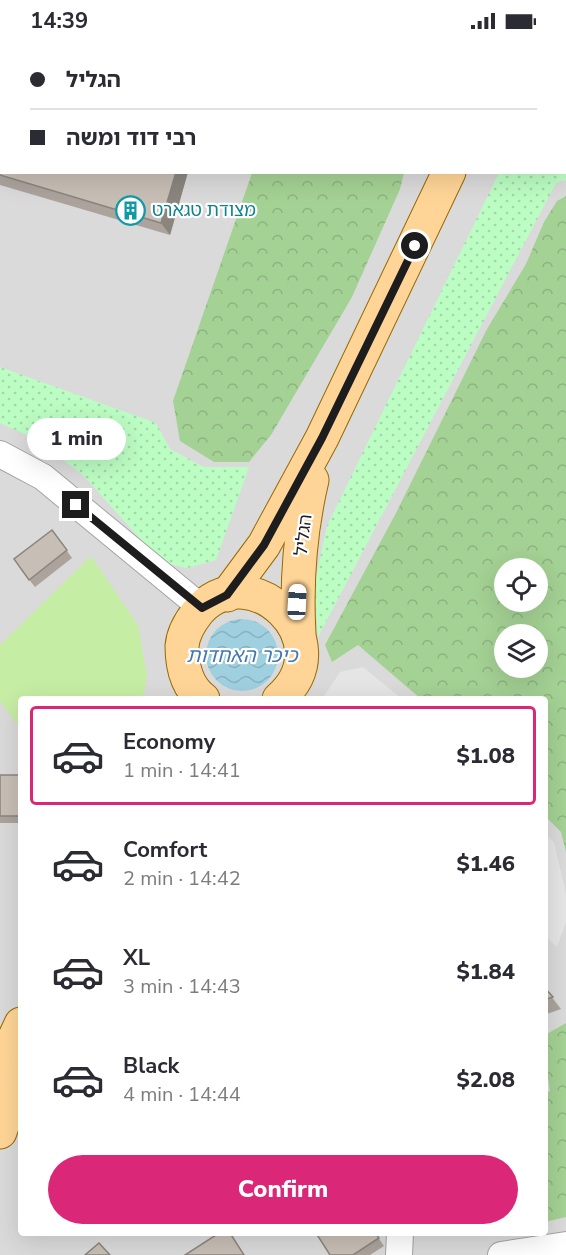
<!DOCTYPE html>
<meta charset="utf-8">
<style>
:root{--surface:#fff;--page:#f7f7f7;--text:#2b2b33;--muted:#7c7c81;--line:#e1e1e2;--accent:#db2777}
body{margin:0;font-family:"Nunito Sans","Noto Sans Hebrew",sans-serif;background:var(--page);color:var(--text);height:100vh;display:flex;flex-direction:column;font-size:22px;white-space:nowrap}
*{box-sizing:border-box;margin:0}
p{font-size:20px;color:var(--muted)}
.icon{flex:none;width:33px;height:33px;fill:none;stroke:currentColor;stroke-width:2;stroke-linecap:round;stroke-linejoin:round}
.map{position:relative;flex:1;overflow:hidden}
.drawer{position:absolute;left:18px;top:654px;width:530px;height:540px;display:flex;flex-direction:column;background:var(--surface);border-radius:6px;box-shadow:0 6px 24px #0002}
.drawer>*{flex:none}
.hud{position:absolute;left:0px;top:0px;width:567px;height:132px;box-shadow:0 6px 24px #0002;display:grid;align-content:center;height:132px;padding:0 30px;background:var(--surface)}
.controls{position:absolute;left:494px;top:516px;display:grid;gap:12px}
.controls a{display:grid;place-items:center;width:54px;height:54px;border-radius:50%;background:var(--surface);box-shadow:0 6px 24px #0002;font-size:30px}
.end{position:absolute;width:27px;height:27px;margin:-14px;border:8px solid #1d1d1d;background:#fff;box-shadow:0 0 0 3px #fff}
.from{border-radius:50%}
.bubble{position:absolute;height:42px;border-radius:21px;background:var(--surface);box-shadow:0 6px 24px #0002;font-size:20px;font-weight:800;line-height:42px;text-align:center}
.car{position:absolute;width:18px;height:36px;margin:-18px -9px;border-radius:8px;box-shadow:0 0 4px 2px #0007;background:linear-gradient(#fff 24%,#345 0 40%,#fff 0 76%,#345 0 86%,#fff 0)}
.hud b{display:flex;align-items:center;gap:21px;height:57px;font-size:22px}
.hud b+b{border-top:2px solid var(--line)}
.hud i{width:15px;height:15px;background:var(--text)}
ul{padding:10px 0 0;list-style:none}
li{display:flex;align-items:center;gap:18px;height:99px;margin:0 12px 9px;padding:0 18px;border:3px solid transparent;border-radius:6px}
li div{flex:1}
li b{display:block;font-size:22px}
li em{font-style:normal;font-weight:800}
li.active{border-color:var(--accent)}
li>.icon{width:54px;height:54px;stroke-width:1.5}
.cta{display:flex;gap:12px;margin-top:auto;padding:12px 30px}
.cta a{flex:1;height:69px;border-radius:36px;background:var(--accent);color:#fff;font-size:24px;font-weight:800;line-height:69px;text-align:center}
.status{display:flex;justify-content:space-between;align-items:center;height:42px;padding:0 30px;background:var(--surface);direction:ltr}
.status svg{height:16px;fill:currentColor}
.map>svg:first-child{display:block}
.residential{fill:#dbdada;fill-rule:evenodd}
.grass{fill:#c6eda4}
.forest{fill:url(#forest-crowns);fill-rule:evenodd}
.park{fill:url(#park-dots)}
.parking{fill:#e5e5e5}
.water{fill:url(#water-waves)}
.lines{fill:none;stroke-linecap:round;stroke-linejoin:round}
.minor-casing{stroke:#a4a4a4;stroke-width:28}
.major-casing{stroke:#966900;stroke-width:35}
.minor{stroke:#fff;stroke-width:26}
.major{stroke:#ffd597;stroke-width:33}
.wall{fill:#aba39c}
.shaded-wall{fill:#8b857f}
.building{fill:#c7beb5;stroke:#8b857f;stroke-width:1.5}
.route{stroke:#1d1d1d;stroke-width:8}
.labels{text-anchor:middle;stroke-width:4.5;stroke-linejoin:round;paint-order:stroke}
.culture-label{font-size:18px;fill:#0d838f;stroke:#fff;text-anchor:start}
.street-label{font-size:18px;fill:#1d1d1d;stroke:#fff}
.water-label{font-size:20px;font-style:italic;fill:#4378b3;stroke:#fff}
</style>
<div class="status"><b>14:39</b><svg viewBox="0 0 49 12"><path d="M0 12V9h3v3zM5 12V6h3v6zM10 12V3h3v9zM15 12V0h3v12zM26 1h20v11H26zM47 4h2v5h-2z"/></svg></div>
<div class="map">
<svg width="566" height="1213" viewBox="0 0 566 1213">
<defs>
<pattern id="forest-crowns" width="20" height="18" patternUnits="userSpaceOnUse" patternTransform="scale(1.5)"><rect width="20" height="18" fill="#a4d194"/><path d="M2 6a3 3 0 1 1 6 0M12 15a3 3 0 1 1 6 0" fill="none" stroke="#8db37f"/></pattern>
<pattern id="park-dots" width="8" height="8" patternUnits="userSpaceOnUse" patternTransform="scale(1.5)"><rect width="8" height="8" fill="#bcfdc3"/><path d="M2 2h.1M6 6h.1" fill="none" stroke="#a1d8a7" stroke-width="1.8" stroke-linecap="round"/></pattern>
<pattern id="water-waves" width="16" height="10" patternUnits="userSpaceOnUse" patternTransform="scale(1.5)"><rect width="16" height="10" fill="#9fd0e0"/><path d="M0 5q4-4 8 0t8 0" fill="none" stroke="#88b2c0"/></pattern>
</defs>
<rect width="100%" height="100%" fill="#efebe2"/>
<path class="residential" d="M0,0h566v1213h-566zM2,2h564v128h-564zM504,526h33v34h-33zM504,592h33v34h-33zM21,657h523v534h-523z"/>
<polygon class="grass" points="91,514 138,583 147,634 143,657 21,657 21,688 0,659 0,603"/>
<g class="forest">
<polygon points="297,0 438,0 296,1"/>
<polygon points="252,131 404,131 400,147 352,255 271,393 249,420 214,420 180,399 173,359"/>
<path d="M566,154v656l-5,-20 -16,-16 -1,-117h-123l-63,-54 -26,17 -7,-17 71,-132 91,-184 39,-65 18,-42 13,-21zM537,526v34h-33v-34zM504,592h33v34h-33z"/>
<polygon points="566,981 566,1175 545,1180 544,1051 550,1049 545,1019 545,993"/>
</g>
<g class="park">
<polygon points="528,0 566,0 566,138 556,141 318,595 314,544 327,484 499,131 566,130 566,2"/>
<polygon points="0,325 156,381 170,407 204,425 249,425 216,518 187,526 161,520 83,433 36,397 0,381"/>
</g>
<g class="parking">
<polygon points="363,625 402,657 322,657 340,630"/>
<polygon points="544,791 554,800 566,852 566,880 557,905 545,894"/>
</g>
<circle class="water" cx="242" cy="613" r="36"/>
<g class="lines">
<defs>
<g id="minor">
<polyline points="0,412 43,435 202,566"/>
<polyline points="399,1213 400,1191"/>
<polyline points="501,1213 566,1203"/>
</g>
<g id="major">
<polyline points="489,2 490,0"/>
<polyline points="227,553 264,503 322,396 449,130"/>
<path d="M299,592c-3,-53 1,-103 13,-154"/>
<path d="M203,657c-16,-12 -21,-33 -21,-53 1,-12 8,-24 15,-33 51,-62 149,28 82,86"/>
<polyline points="0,1027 21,982"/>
<polyline points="0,1090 21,1029"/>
</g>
</defs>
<use href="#minor" class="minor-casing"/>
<use href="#major" class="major-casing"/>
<use href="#minor" class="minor"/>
<use href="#major" class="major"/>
</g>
<g class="wall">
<polygon points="0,0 2,2 2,23 0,23"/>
<polygon points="0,89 2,130 188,130 170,193 0,143"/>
<polygon points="52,488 72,516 35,545 19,525"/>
<rect x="0" y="733" width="21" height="48"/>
<polygon points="544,945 561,967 544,973"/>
<polygon points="375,1191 384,1204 370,1213 330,1213"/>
</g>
<g class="shaded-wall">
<polygon points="215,0 227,0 227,2 214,2"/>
<polygon points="176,130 188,130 170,193 161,181"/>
</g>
<g class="building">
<polygon points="0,0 215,0 214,2 2,2 2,13 0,13"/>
<polygon points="0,89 2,89 2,130 176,130 161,181 0,133"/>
<polygon points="52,488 67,508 29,538 14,517"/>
<rect x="0" y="733" width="21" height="41"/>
<polygon points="544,945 553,955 544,958"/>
<polygon points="219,1191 230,1191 244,1213 185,1213"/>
<polygon points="316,1191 375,1191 379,1196 353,1213 330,1213"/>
<polygon points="99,1201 110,1213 85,1213"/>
</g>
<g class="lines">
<polyline class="route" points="76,463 202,566 227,553 264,503 322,396 415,204"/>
</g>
<defs>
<symbol id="building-ring" viewBox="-11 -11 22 22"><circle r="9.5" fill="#fff" stroke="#0f9aa8" stroke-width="1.5"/><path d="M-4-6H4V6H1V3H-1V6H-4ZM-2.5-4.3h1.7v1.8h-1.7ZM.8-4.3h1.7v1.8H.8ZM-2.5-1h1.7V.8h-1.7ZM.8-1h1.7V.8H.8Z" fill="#0f9aa8"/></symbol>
</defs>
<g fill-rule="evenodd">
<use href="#building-ring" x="114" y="152" width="33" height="33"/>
</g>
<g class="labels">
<g class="culture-label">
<text x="152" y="174">מצודת טגארט</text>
</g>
<g class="street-label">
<text transform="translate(303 493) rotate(-83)" y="6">הגליל</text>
</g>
<g class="water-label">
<text x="242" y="620">כיכר האחדות</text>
</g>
</g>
</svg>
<div class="controls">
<a><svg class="icon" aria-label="locate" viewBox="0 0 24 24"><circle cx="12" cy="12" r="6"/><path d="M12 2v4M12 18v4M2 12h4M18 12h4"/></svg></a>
<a><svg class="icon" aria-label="layers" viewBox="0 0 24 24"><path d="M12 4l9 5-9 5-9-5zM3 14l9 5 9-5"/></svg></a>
</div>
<i class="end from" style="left:415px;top:204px"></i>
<i class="end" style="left:76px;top:463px"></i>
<div class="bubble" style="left:27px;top:376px;width:99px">1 min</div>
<i class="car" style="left:297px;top:560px;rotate:3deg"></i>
<div class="hud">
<b><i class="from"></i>הגליל</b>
<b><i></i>רבי דוד ומשה</b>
</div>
<section class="drawer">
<ul>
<li class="active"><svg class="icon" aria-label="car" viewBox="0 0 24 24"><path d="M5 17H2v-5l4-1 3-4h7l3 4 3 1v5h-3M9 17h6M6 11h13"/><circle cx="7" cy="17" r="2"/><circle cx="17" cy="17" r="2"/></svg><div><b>Economy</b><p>1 min · 14:41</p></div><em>$1.08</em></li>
<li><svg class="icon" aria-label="car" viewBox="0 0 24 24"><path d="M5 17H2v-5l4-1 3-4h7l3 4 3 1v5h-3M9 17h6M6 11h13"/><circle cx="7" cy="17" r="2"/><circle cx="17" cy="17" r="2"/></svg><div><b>Comfort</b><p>2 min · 14:42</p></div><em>$1.46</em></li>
<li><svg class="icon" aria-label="car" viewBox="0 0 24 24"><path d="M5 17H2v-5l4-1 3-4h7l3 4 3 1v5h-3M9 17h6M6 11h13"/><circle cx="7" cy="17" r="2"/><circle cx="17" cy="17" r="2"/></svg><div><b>XL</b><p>3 min · 14:43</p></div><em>$1.84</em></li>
<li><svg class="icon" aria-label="car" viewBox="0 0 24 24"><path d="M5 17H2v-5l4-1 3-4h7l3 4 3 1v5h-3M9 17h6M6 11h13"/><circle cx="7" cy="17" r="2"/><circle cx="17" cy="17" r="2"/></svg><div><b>Black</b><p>4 min · 14:44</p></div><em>$2.08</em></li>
</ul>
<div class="cta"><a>Confirm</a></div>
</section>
</div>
